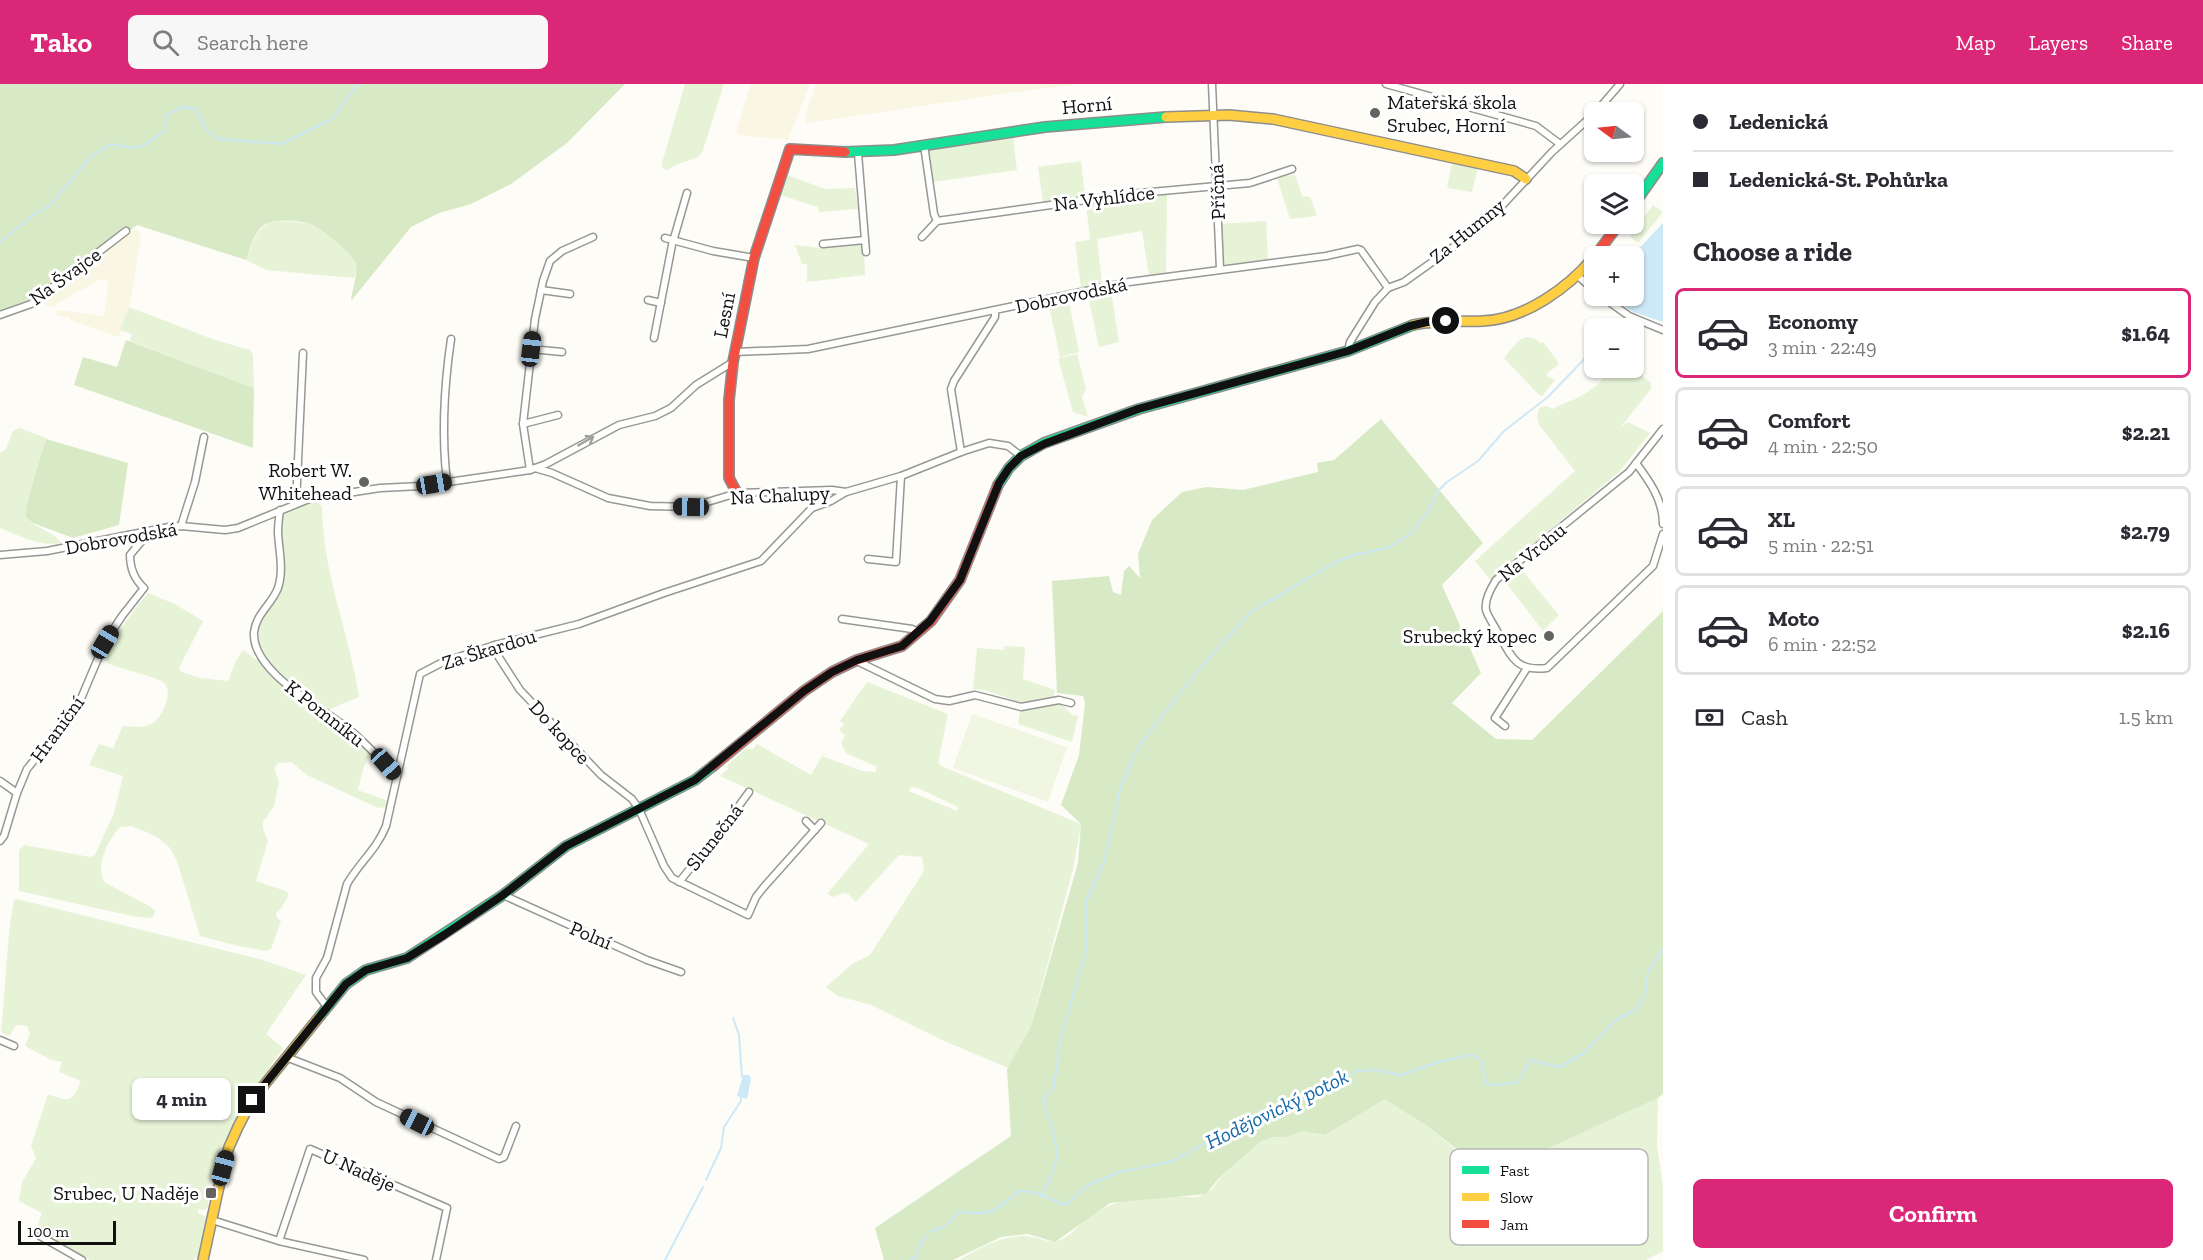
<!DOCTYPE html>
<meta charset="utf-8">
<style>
:root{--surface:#fff;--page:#f7f7f7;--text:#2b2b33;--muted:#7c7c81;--line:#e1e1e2;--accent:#db2777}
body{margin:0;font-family:"Zilla Slab",serif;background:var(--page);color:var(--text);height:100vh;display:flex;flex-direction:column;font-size:22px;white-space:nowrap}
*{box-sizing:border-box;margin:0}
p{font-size:20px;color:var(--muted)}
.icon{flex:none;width:33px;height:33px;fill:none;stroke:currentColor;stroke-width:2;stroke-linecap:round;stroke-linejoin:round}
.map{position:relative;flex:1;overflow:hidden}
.drawer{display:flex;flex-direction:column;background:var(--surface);width:540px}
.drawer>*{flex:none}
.hud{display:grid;align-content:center;height:132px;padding:0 30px;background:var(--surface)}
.needle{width:39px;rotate:285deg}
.buttons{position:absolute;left:1584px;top:18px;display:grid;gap:12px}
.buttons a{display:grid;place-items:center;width:60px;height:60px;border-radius:9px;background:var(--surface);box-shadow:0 2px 4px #0004;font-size:30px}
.scale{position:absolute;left:18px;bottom:15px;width:98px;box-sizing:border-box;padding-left:6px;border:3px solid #111;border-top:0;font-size:16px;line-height:21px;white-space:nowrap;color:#111;-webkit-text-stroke:4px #fff;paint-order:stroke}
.end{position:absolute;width:27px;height:27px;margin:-14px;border:8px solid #111;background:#fff;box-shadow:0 0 0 3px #fff}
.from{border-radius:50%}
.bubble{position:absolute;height:42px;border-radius:9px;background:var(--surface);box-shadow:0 2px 4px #0004;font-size:20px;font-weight:700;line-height:42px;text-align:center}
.car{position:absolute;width:18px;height:36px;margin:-18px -9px;border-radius:8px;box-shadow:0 0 4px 2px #0007;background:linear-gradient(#222 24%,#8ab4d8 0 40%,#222 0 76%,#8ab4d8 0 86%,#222 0)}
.hud b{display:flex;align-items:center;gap:21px;height:57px;font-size:22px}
.hud b+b{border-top:2px solid var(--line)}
.hud i{width:15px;height:15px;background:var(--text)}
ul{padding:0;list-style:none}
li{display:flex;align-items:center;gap:18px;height:90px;margin:0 12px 9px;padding:0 18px;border:3px solid var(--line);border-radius:9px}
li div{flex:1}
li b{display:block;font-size:22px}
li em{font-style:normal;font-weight:700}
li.current{border-color:var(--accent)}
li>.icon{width:54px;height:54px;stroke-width:1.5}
h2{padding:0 30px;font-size:27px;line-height:72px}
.pay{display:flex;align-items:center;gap:15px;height:66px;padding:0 30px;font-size:22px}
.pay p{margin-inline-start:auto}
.button{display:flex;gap:12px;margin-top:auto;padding:12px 30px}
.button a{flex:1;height:69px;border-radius:9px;background:var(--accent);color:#fff;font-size:24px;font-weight:700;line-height:69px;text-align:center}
header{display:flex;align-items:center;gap:36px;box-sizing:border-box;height:84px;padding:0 30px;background:var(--accent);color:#fff}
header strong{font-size:28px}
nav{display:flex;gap:33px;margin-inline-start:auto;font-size:21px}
.search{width:420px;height:54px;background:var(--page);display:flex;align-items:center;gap:15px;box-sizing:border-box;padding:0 21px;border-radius:9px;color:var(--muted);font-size:22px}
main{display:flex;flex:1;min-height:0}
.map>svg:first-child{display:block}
.farmland{fill:#f9f7e4}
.green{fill:#e7f3d7;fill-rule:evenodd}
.forest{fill:#d8eac5}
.pitch{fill:#f0f6e1}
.water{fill:#cde8f7}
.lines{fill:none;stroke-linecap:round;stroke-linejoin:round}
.stream{stroke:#cde8f7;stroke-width:2}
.street-casing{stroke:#979795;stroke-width:9}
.fast-casing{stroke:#8e8d8b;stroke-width:12}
.slow-casing{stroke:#8e8d8b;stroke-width:12}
.jam-casing{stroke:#8e8d8b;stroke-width:12}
.street{stroke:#fffffe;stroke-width:6}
.fast{stroke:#16e098;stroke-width:9}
.slow{stroke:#ffcf43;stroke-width:9}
.jam{stroke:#f24e42;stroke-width:9}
.oneway{stroke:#a0a09f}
.route{stroke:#111;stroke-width:8}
.poi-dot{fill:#646362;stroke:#fff;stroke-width:2}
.labels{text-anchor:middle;stroke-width:6;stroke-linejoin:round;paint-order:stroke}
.poi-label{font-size:20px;fill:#111;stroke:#fff;text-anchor:end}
.street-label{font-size:20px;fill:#111;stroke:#fff}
.water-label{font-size:21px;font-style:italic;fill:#1768a6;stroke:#fff}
.key{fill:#fff;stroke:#b8b8b8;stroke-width:1.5}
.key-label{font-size:16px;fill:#111}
</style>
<header>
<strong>Tako</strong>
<div class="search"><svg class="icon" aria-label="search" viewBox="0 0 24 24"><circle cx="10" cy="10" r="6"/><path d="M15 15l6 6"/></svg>Search here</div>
<nav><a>Map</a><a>Layers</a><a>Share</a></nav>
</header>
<main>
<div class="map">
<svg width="1663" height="1176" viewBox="0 0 1663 1176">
<rect width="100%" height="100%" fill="#fdfcf7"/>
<g class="farmland">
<polygon points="751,0 810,0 788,56 738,51 736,47"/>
<polygon points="816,0 1079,0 1009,9 808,39 806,38 805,33"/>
<polygon points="137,145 141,151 131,215 119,253 70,236 70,233 67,232 67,234 57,231 57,228 58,226 104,232 109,197 101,195 51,223 39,218 39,214 79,184 87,188 102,179 110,162 128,149"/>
</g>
<g class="green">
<polygon points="685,0 724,0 703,66 699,73 678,80 667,86 663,85 662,79"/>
<polygon points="1013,52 1017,86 933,98 928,70 931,64"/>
<polygon points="1081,77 1085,113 1043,118 1038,83"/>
<polygon points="1452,79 1478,84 1472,108 1447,104"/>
<polygon points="787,91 825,105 855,104 858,125 819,128 818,123 780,111"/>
<polygon points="1295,91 1302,112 1310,113 1317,132 1290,135 1277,94 1279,92"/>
<polygon points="1167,110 1166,189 1149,192 1142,147 1097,155 1102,200 1081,204 1075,158 1090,156 1086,120"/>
<polygon points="1653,121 1663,128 1638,159 1630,153"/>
<path d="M275,137c11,1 24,0 34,3 11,4 44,29 47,40 1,5 0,10 -2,14l-88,-8 -20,-10c8,-18 8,-32 29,-39z"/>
<polygon points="1266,137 1268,177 1223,181 1220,140"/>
<polygon points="857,160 861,161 864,168 865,191 807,198 807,180 802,180 795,161 821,164"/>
<polygon points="1111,207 1119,258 1099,263 1088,212"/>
<polygon points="1069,218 1079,268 1060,273 1049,222"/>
<polygon points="129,223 215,256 250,266 253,271 254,304 130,257 132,250 120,246"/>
<polygon points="1526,253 1536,255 1540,259 1543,258 1559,279 1557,282 1547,289 1547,292 1555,296 1542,312 1539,311 1504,274 1518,257"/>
<polygon points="1077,270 1086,305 1082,313 1088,333 1073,328 1058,274"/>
<path d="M1612,284h21l17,14 1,7 -31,39 8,-6 22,11 -30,38 -130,109 -15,-19 100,-90 -35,-45 -3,-7 2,-11 7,-2 7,3c9,-6 17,-7 26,-12 14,-7 24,-17 33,-29z"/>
<path d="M19,344l27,10 -20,76c6,15 27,16 35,29 -21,4 -41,-7 -61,-15v-75l6,-4 7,-18z"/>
<path d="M318,418l4,5c1,68 27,124 37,190l-31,13 -26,-16 -29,-25 -14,-26v-12l2,-11 22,-40 -2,-60c6,-13 24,-14 37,-18z"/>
<polygon points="1520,484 1559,531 1543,547 1504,496"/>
<path d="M148,509l27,11 28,17 -24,47 1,3 20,7 28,3 8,-20 7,-11 18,13 37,36 43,29 28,24 2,1 -8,16 -5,21 30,11v6l-10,1 -71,-33 -16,-13 -13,1 -4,6 5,12 -5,25 -11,16v7l5,12 -12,40 30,10 3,3 -7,13 -6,6 1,5 4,3 -10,28 -4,2 -29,-5 -38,-10 -23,-75 -7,-13 -13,-11 -25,-11 -12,1c-12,14 -25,37 -16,55l47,25 4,4 -2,6 -5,1 -16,-2 -113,-25v-41l5,-5 66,12 5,-2 19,-42 9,-37 -34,-11 10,-21 14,4 10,-22 19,1 12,-4c6,-6 10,-13 12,-20 2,-6 3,-14 -1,-19 -5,-7 -46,-15 -58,-21l-2,-4c9,-25 27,-46 43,-66z"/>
<polygon points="1005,562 1025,563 1023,595 1055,606 1053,613 1023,619 984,606 973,605 977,564 1004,566"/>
<path d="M867,598l81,32 -10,49 3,3 140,58 -8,45 -42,157 -23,42 -66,-28 -71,-35 -33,-9 -12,-9 26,-23 18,-9 54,-84 -2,-14 -23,-2 -43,47 -8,-8 -5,-1 -9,4 -7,-3 42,-50 -149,-68 8,-7 -1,-3 18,-17h8l4,-5 54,31 11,-19 40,15 13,1 2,-5 -31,-14 -5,-10 4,-8 -6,-5 5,-6 -4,-3zM911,703l7,1 40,19 -1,4 -48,-20z"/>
<polygon points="1061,619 1072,631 1078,632 1072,658 1018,640 1020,627"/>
<path d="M17,815l246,61 43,15 -40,59 17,14c-30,43 -61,84 -74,136 -2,8 0,16 -1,23l-3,3 -7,-1v4l8,4 1,4 -8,37 -3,-1 -2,3h-104l-47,-25 -6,-8 5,-14 -23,-12 3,-19 14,-24 -5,-12 17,-52c21,8 24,9 33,-13l-22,-9 3,-10 -10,-2 -27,-14 5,-13 -3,-7 -11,-1 -6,11 -6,-2 -3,-4c5,-43 5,-87 13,-130z"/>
<path d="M1385,1014l42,28 61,50 170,-78 -1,48 6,40v65l-17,9h-687c21,-12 42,-25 68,-24 10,1 21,7 31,5 15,-5 23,-21 36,-28 31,-18 69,-17 103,-16l8,-3 8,-6 8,-12 39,-34 13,-5h15l14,-6 23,4z"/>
</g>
<g class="forest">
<path d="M0,0h625l-58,59 -56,41 -40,20 -32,9 -28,14 -60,74c1,-10 7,-28 5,-37 -3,-11 -38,-38 -49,-41 -11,-3 -31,-4 -41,1 -12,6 -16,25 -20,36l-109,-35 -56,44 -2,-1 -35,26 -44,17z"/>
<polygon points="126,256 254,304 253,364 74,301 83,273 117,283"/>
<polygon points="1381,335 1483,459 1442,501 1481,589 1452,619 1496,655 1532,656 1663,527 1663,1010 1658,1014 1490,1091 1427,1042 1385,1015 1325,1051 1302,1047 1288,1053 1273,1053 1260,1058 1219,1094 1206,1110 1110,1119 1055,1158 1028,1150 1001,1153 953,1176 884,1176 875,1144 1011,1052 1007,985 1031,942 1078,779 1081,740 1061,721 1079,671 1085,619 1083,612 1057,609 1052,497 1109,492 1113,508 1121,511 1124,487 1129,482 1140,494 1138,470 1152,436 1182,408 1207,403 1243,406 1318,388 1317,379 1334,376"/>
<path d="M46,355l82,24 -9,62 -46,13 -40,-15c0,0 -6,-5 -7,-6 -3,-6 17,-67 20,-78z"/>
</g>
<polygon class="pitch" points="972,630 1067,663 1048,718 953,684"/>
<g class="water">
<polygon points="1663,139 1663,238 1633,228 1611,212 1634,212 1632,172"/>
<polygon points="743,991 749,991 751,995 747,1015 737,1012"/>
</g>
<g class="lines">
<g class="stream">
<path d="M0,158l33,-27 16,-9 42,-50 20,-12c31,7 30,4 54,-14l1,-15 17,-8 13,2 10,21 12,9 64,5 50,-25 24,-33 5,-2"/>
<polyline points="1621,244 1627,237"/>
<polyline points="733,934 739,951 742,993"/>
<polyline points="706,1096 721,1064 724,1043 741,1017 741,1013"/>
<path d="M1041,1113c5,-10 11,-21 14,-32 5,-22 -6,-45 -12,-66l11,-12 6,-47 26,-88v-51l19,-41 15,-71 15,-35 12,-19 52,-66 52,-57 83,-49 19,-8 35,-7 23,-15 18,-23 8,-18 10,-10 31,-21 26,-30 44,-34 41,-43 5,-3"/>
<path d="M931,1148l15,-7 13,-13c32,4 36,-1 60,-21l14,1 32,13 22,-19 29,-13 57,-12 65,-36 88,-36 31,-18 20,-1 24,5 40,-14 31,-6 10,6 3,21 6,3 26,-2 14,-23 28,7 24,-13 32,-33 24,-14 6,-12 3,-24 15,-21"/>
<polyline points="665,1176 703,1103"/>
<polyline points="910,1176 916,1173 921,1158 926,1153"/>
</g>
<defs>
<g id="street">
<polyline points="1212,0 1220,185"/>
<polyline points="1386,0 1536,42 1560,60"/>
<polyline points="1596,28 1620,0"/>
<polyline points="924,61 934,130 937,137"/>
<polyline points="858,69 866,168"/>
<polyline points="922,153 937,137 1129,110 1250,99 1292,85"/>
<polyline points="665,154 713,167 754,174"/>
<polyline points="823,160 865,156"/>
<polyline points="1578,192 1594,206"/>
<polyline points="541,206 570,210"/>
<polyline points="1601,212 1629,232 1663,246"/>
<polyline points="648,216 661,219"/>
<polyline points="0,231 31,220 126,147"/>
<polyline points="654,254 672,161 687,109"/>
<polyline points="531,265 562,268"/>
<polyline points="1348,267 1350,258 1375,218 1388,204 1404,198 1459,159 1498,126 1552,68 1594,30"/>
<polyline points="735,268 808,265 1129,198 1326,172 1358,165 1361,166 1388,204"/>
<polyline points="523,340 558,331"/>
<path d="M1663,345l-34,43 -133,108c-5,8 -12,20 -10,30 2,7 8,15 11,21 14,25 18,41 50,37l106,-102 10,-32"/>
<polyline points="961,368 951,305 954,297 995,233 995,227"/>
<path d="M1636,379c14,19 27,37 27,61"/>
<polyline points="535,384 552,389 608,414 650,422 691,423 737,409 832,406 846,408 901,392 961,368 989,359 1008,362 1021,372"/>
<polyline points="530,386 523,340 535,235 543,197 550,177 562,167 593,153"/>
<path d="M447,398c-6,-49 -3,-95 4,-143"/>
<polyline points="296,419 303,269"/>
<path d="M280,426c-1,7 -2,15 -2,23 1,18 6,37 0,55 -6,16 -22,26 -24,44 -3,41 71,77 97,99 17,14 31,30 46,46"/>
<polyline points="181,442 195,398 204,353"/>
<polyline points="0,471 47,467 169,443 181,442 225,446 238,444 309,415 380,404 421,402 530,386 546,380 619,341 655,332 671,324 696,301 733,278"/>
<polyline points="868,475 896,478 901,392"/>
<polyline points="842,535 912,545 918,548"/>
<polyline points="495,561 496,569 520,606 601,691 632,715 639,725 664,782 672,794 748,831 756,813 763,804 821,739"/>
<polyline points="857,577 935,615 949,617 975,611 1021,623 1059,616 1071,619"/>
<polyline points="1505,642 1495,634 1527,584"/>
<polyline points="0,697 17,709"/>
<polyline points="806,737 815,746"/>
<path d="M0,757l4,-5 13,-43 10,-24 50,-61 28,-66 17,-26 22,-28c-10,-9 -14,-19 -14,-33l20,-24"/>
<polyline points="679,798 716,753 749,708"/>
<polyline points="503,811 647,876 681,888"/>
<path d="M327,923l-11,-15v-14l11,-20 20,-74c12,-21 30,-35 39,-58l34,-152 23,-12 52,-17 84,-21 85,-31 97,-32 51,-53 19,-7 15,-9"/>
<polyline points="0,956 14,962"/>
<polyline points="286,973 340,994 376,1018 499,1075 504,1073 516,1042"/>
<polyline points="212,1136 279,1157 364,1176"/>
<polyline points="40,1152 82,1176"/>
<polyline points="279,1157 310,1065 447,1124 436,1176"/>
</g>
<g id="fast">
<polyline points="845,68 894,66 1045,43 1166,33"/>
<polyline points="1634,120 1663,79"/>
<polyline points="998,401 1009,384 1021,372 1044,359 1139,325 1348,267 1413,241"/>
<polyline points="320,932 346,900 366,886 407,874 503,811 566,762 695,696 713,682"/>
</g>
<g id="slow">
<polyline points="1166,33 1229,31 1273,35 1514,87 1526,95"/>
<path d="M1413,241c23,-5 46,-3 70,-4 42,-2 85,-33 111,-64"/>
<polyline points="203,1176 223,1084 229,1063 238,1043 252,1016 320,932"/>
</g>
<g id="jam">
<polyline points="1595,172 1619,140"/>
<polyline points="737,409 729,394 729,316 733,278 754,174 790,65 845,68"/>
<polyline points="713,682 804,607 832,588 857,576 902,562 931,537 960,496 998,401"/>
</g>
</defs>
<use href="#street" class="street-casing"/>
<use href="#fast" class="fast-casing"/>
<use href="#slow" class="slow-casing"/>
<use href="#jam" class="jam-casing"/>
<use href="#street" class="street"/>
<use href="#fast" class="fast"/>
<use href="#slow" class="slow"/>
<use href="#jam" class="jam"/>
</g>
<defs><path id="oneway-shaft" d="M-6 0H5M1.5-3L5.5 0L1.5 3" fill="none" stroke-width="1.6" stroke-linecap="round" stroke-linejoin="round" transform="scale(1.5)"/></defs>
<use class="oneway" href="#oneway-shaft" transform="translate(586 357) rotate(-30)"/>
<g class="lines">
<polyline class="route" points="252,1016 346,900 366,886 407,874 444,851 503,811 566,762 695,696 804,607 832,588 857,576 902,562 930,537 960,496 999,399 1009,384 1021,372 1044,360 1138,325 1348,267 1410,242 1427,238 1446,237"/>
</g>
<g class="poi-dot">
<circle cx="1375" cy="29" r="6"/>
<circle cx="364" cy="398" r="6"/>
<circle cx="1549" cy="552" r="6"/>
<rect x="205" y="1103" width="12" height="12" rx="3"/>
</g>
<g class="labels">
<g class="poi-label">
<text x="1387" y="25" text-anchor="start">Mateřská škola<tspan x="1387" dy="23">Srubec, Horní</tspan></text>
<text x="352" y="393">Robert W.<tspan x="352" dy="23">Whitehead</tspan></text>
<text x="1537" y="559">Srubecký kopec</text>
<text x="199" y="1116">Srubec, U Naděje</text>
</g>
<g class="street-label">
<text transform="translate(1087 21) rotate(-5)" y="7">Horní</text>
<text transform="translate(1217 108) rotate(-92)" y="7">Příčná</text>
<text transform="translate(1104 114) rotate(-7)" y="7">Na Vyhlídce</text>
<text transform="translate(1467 147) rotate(-39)" y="7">Za Humny</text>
<text transform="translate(65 192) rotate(-36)" y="7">Na Švajce</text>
<text transform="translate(1071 211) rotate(-12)" y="7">Dobrovodská</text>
<text transform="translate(724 231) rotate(-79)" y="7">Lesní</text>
<text transform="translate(780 411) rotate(-3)" y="7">Na Chalupy</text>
<text transform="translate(121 454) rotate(-10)" y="7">Dobrovodská</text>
<text transform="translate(1532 468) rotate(-39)" y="7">Na Vrchu</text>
<text transform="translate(489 565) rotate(-17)" y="7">Za Škardou</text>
<text transform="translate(325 629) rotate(38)" y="7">K Pomníku</text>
<text transform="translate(57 645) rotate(-54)" y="7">Hraniční</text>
<text transform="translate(560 648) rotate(47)" y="7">Do kopce</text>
<text transform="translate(714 753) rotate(-52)" y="7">Slunečná</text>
<text transform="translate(591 851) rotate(23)" y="7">Polní</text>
<text transform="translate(359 1086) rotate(24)" y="7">U Naděje</text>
</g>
<g class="water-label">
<text transform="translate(1277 1025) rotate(-26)" y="7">Hodějovický potok</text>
</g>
</g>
<rect x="1450" y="1065" width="198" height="96" rx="9" class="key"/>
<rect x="1462" y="1082" width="27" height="8" fill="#16e098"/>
<rect x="1462" y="1109" width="27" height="8" fill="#ffcf43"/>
<rect x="1462" y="1136" width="27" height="8" fill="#f24e42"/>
<g class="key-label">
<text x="1500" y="1092">Fast</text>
<text x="1500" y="1119">Slow</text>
<text x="1500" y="1146">Jam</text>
</g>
</svg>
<div class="buttons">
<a><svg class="needle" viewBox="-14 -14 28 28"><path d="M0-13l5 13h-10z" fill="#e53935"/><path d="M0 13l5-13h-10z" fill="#7c7c81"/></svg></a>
<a><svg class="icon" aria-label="layers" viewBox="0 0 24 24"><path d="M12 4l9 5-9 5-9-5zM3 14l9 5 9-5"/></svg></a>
<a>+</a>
<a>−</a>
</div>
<div class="scale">100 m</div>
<i class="end from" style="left:1446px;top:237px"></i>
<i class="end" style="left:252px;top:1016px"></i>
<div class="bubble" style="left:132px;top:994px;width:99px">4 min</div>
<i class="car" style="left:531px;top:265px;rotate:7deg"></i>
<i class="car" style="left:434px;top:400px;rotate:80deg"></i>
<i class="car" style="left:691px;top:423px;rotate:271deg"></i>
<i class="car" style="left:105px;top:558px;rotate:31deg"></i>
<i class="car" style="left:386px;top:680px;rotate:138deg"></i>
<i class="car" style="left:417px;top:1038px;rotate:297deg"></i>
<i class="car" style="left:223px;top:1084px;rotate:15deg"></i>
</div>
<section class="drawer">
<div class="hud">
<b><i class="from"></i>Ledenická</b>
<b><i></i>Ledenická-St. Pohůrka</b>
</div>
<h2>Choose a ride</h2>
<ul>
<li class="current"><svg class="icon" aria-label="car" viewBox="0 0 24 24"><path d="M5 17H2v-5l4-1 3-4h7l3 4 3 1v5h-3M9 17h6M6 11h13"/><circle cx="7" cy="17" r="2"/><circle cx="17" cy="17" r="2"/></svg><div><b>Economy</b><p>3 min · 22:49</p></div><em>$1.64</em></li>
<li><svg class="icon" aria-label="car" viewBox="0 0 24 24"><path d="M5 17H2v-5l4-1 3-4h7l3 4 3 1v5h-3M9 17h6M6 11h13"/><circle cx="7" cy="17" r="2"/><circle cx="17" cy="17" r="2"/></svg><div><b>Comfort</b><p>4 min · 22:50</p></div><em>$2.21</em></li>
<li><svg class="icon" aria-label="car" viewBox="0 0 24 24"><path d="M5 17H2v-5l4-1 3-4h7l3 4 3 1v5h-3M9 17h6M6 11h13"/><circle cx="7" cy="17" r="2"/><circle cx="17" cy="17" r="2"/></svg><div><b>XL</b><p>5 min · 22:51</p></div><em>$2.79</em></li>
<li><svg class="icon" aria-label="car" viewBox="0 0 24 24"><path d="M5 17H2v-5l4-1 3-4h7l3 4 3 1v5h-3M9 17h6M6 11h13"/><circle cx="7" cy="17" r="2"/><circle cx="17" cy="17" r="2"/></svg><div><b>Moto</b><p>6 min · 22:52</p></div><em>$2.16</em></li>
</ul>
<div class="pay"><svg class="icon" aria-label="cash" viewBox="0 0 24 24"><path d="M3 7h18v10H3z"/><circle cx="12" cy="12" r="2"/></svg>Cash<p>1.5 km</p></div>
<div class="button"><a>Confirm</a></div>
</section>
</main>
